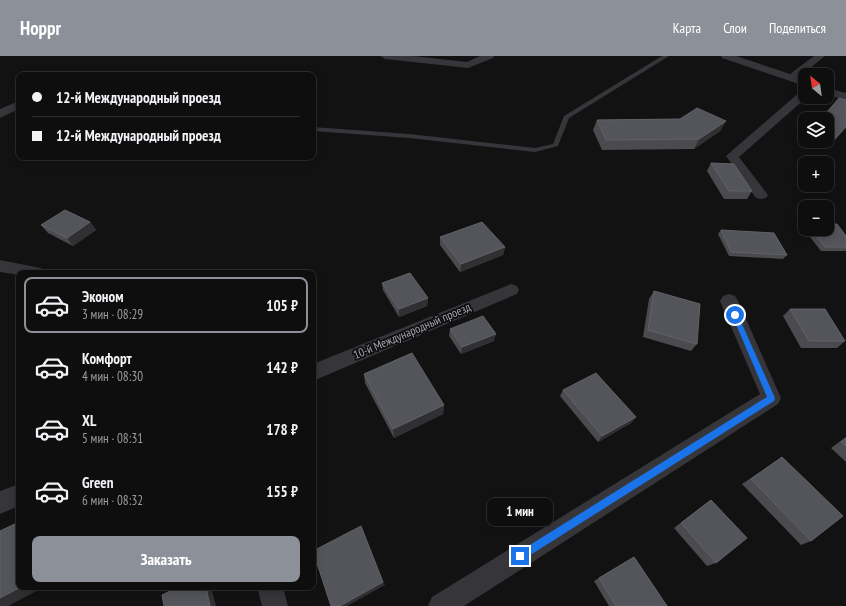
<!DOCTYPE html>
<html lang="ru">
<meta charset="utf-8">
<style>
:root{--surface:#0e0e0e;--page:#171717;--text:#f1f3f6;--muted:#9b9c9e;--line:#2e2e2e;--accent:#8c9099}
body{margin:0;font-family:"PT Sans Narrow",sans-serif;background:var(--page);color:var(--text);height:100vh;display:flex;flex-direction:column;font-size:15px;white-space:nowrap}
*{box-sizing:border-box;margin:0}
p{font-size:13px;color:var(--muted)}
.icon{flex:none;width:22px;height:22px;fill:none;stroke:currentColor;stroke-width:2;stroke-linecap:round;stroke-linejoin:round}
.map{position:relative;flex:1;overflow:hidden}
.panel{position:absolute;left:16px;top:214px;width:300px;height:320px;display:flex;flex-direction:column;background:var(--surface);border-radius:8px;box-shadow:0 2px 10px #0003,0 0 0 1px var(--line)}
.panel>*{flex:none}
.banner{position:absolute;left:16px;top:16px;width:300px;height:88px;border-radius:8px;box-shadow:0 2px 10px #0003,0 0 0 1px var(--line);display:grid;align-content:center;height:88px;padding:0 16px;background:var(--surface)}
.needle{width:26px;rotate:331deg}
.controls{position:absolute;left:798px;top:12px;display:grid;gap:8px}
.controls a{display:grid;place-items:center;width:36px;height:36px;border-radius:8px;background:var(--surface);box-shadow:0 2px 10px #0003,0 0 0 1px var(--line);font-size:20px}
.end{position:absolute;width:18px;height:18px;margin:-9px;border:5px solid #1a73e8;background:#fff;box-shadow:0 0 0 2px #fff}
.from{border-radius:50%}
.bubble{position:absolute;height:28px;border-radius:8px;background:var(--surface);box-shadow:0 2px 10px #0003,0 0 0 1px var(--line);font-size:13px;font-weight:800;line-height:28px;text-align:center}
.banner b{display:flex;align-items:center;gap:14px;height:38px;font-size:15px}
.banner b+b{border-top:1px solid var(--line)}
.banner i{width:10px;height:10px;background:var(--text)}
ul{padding:7px 0 0;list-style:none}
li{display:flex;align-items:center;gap:12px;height:56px;margin:0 8px 6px;padding:0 8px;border:2px solid transparent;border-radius:8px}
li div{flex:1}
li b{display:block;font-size:15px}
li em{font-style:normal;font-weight:800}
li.on{border-color:var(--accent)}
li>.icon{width:36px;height:36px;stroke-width:1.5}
.primary-button{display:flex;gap:8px;margin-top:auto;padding:8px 16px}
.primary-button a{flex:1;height:46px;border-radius:8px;background:var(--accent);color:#fff;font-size:16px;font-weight:800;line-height:46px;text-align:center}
header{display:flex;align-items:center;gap:24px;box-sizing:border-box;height:56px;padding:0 20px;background:var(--accent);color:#fff}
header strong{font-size:19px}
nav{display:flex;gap:22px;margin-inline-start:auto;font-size:14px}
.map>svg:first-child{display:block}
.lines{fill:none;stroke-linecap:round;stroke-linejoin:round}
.lane{fill:#35353a;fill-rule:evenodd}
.street{fill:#35353a;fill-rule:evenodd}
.wall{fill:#4b4b4f}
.shaded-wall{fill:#303033}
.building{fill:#54555a;stroke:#616268}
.route{fill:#1a73e8}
.labels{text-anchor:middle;stroke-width:3.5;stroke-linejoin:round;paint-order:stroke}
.street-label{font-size:12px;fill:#a5a7b2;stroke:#0d0d0e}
</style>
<header>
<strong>Hoppr</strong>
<nav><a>Карта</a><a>Слои</a><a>Поделиться</a></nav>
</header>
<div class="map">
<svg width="846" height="550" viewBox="0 0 846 550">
<rect width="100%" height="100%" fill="#121213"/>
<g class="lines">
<polygon class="lane" points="662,0 669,0 569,62 558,90 535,96 409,82 313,75 313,71 409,78 535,92 553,88 564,60"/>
<g class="street">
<polygon points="380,0 413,0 467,6 480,0 494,0 493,2 468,12 385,3"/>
<polygon points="721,0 736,0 790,18 814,0 825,0 799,21 805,23 805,30 722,2"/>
<polygon points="827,32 846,37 846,44 827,39"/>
<polygon points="805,34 805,41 807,41 739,101 768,139 766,142 761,143 756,142 726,100 801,35"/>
<polygon points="19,45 19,53 0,62 0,53"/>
<polygon points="0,204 41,212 43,216 19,217 19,219 0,216"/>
<polygon points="511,228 517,230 519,234 517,238 313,325 313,308"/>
<polygon points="729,238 735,240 738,245 781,342 778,348 464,550 428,550 432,541 760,338 720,245 723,240"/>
<polygon points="19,428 19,450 0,458 0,435"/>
<polygon points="257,531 283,531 288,550 262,550"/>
</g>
</g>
<g class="wall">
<polygon points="846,44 846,72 829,90 814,85 827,85 827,63"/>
<polygon points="680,63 726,65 720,75 694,93 602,94 593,74 597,64"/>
<polygon points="711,107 752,135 747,143 724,143 707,115"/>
<polygon points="90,166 96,174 73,190 48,177 41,169"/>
<polygon points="805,171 805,173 827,173 846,180 846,195 821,195 803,172"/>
<polygon points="721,174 787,199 783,203 729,200 718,178"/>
<polygon points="440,181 505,191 503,199 460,216 440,189"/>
<polygon points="382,227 428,242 427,250 399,261 383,234"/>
<polygon points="654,235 697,288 691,295 643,281 649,243"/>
<polygon points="790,253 845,285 837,292 801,292 783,260"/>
<polygon points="450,273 494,285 461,298 449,280"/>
<polygon points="364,318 444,349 443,358 394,382 365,327"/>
<polygon points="563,334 636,361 631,367 598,386 560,340"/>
<polygon points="846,381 846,406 831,392"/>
<polygon points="782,401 811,485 801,489 742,428"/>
<polygon points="711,444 716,507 707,510 674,472 704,449"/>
<polygon points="634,501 667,550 609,550 594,525"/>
</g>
<g class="shaded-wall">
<polygon points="726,65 720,75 694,93 699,83"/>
<polygon points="846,70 846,72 829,90 835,83"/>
<polygon points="90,166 96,174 73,190 67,182"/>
<polygon points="505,191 503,199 460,216 461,208"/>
<polygon points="428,242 427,250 399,261 399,253"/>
<polygon points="496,278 494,285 461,298 462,291"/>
<polygon points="444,349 443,358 394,382 393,373"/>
<polygon points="636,361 631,367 598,386 602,380"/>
<polygon points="383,526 385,529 347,550 340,550"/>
<polygon points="21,531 44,531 8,550 0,550 0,542"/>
<polygon points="206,531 211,531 216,550 210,550"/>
</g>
<g class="building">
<polygon points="839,42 846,44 846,70 835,83 827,80 827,63 821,63"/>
<polygon points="697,52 726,65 699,83 606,84 597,64 680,63"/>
<polygon points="711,107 734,108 752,135 729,135"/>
<polygon points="65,154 90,166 67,182 41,169"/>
<polygon points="482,166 505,191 461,208 440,181"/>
<polygon points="827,168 837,168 846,180 846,191 825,191 810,173 827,173"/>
<polygon points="721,174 774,177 787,199 731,196"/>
<polygon points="410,217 428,242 399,253 382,227"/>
<polygon points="654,235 700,248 697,288 648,274"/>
<polygon points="790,253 825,253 845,285 809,285"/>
<polygon points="483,260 496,278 462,291 450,273"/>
<polygon points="412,297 444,349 393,373 364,318"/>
<polygon points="596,317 636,361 602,380 563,334"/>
<polygon points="846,382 846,390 841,386"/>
<polygon points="782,401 843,460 811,485 751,423"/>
<polygon points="711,444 747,482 716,507 681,467"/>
<polygon points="19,466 19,531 21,531 0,542 0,475"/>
<polygon points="361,470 383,526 340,550 331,550 313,495"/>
<polygon points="634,501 667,550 616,550 599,522"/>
<polygon points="178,531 206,531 210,550 164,550 162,539"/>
</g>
<polygon class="route" points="735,256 738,259 775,342 774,345 524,503 520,505 517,503 516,500 517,497 767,341 732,259"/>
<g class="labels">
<g class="street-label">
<text transform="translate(412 275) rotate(-23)" y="4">10-й Международный проезд</text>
</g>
</g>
</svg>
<div class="controls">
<a><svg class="needle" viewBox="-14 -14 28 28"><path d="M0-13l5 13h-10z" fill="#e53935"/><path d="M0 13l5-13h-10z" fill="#9b9c9e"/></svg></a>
<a><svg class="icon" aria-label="layers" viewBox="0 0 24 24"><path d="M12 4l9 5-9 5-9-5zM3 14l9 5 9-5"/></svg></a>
<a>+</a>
<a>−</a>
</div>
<i class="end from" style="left:735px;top:259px"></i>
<i class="end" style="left:520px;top:500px"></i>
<div class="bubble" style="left:487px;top:442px;width:66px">1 мин</div>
<div class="banner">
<b><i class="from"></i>12-й Международный проезд</b>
<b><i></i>12-й Международный проезд</b>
</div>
<section class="panel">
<ul>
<li class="on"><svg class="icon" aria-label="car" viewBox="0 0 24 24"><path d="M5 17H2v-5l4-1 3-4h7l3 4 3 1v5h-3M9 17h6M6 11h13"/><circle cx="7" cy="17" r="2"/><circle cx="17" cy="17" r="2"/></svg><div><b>Эконом</b><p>3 мин · 08:29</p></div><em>105 ₽</em></li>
<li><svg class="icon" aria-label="car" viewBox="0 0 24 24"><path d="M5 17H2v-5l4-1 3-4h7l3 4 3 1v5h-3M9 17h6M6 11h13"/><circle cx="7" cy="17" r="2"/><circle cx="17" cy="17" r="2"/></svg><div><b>Комфорт</b><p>4 мин · 08:30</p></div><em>142 ₽</em></li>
<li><svg class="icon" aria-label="car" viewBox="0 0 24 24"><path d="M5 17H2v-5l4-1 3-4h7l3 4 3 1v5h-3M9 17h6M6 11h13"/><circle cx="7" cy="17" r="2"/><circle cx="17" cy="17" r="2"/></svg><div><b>XL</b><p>5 мин · 08:31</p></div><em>178 ₽</em></li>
<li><svg class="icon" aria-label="car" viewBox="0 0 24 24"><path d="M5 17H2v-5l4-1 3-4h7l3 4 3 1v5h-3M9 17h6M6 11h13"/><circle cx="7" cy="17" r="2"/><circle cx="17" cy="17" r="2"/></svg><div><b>Green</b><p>6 мин · 08:32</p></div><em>155 ₽</em></li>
</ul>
<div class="primary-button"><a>Заказать</a></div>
</section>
</div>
